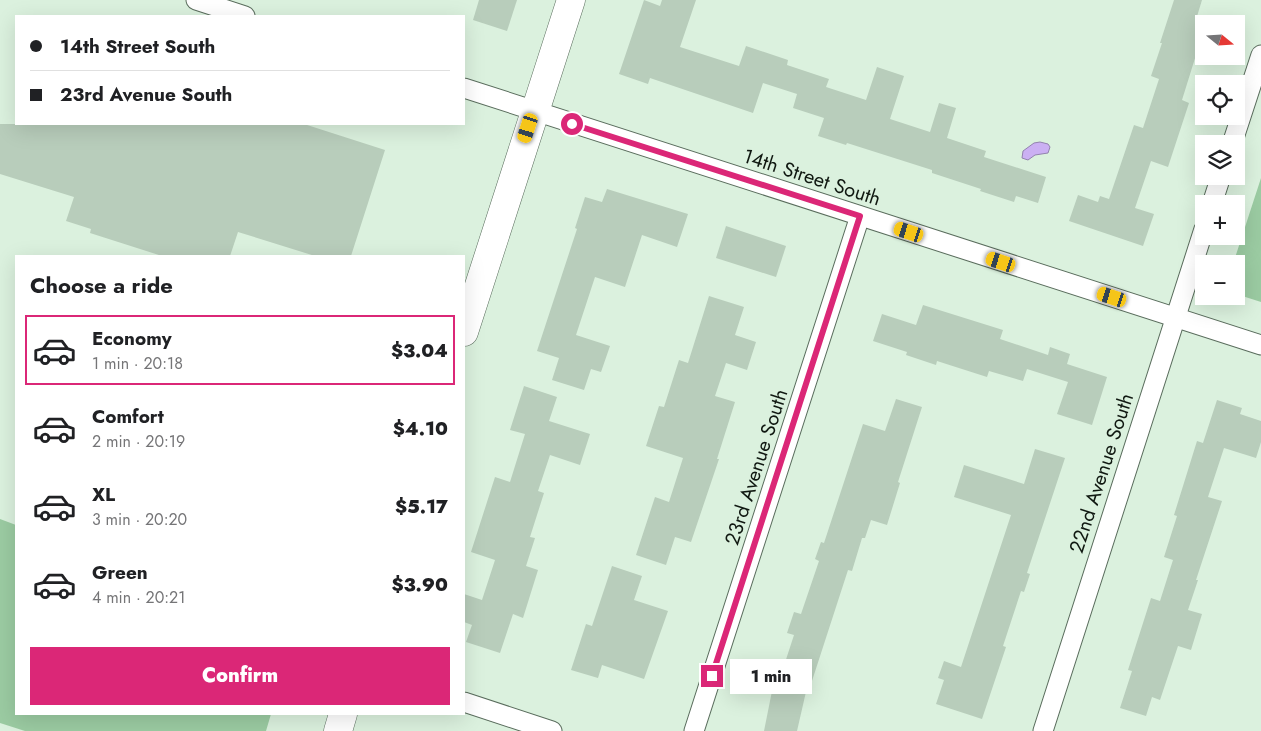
<!DOCTYPE html>
<meta charset="utf-8">
<style>
:root{--surface:#fff;--page:#f6f6f6;--text:#202124;--muted:#757577;--line:#e0e0e0;--accent:#db2777}
body{margin:0;font-family:Jost,sans-serif;background:var(--page);color:var(--text);height:100vh;display:flex;flex-direction:column;font-size:19px;white-space:nowrap}
*{box-sizing:border-box;margin:0}
p{font-size:16px;color:var(--muted)}
.icon{flex:none;width:28px;height:28px;fill:none;stroke:currentColor;stroke-width:2;stroke-linecap:round;stroke-linejoin:round}
.map{position:relative;flex:1;overflow:hidden}
.sheet{position:absolute;left:15px;top:255px;width:450px;height:460px;display:flex;flex-direction:column;background:var(--surface);border-radius:0px;box-shadow:0 5px 20px #0002}
.sheet>*{flex:none}
.top-card{position:absolute;left:15px;top:15px;width:450px;height:110px;border-radius:0px;box-shadow:0 5px 20px #0002;display:grid;align-content:center;height:110px;padding:0 15px;background:var(--surface)}
.needle{width:32px;rotate:108deg}
.buttons{position:absolute;left:1195px;top:15px;display:grid;gap:10px}
.buttons a{display:grid;place-items:center;width:50px;height:50px;border-radius:0px;background:var(--surface);box-shadow:0 5px 20px #0002;font-size:25px}
.end{position:absolute;width:22px;height:22px;margin:-11px;border:6px solid #db2777;background:#fff;box-shadow:0 0 0 2px #fff}
.from{border-radius:50%}
.bubble{position:absolute;height:35px;border-radius:0px;background:var(--surface);box-shadow:0 5px 20px #0002;font-size:16px;font-weight:800;line-height:35px;text-align:center}
.car{position:absolute;width:15px;height:30px;margin:-15px -8px;border-radius:6px;box-shadow:0 0 4px 1px #0007;background:linear-gradient(#f5c518 24%,#345 0 40%,#f5c518 0 76%,#345 0 86%,#f5c518 0)}
.top-card b{display:flex;align-items:center;gap:18px;height:48px;font-size:19px}
.top-card b+b{border-top:1px solid var(--line)}
.top-card i{width:12px;height:12px;background:var(--text)}
ul{padding:0;list-style:none}
li{display:flex;align-items:center;gap:15px;height:70px;margin:0 10px 8px;padding:0 5px;border:2px solid transparent;border-radius:0px}
li div{flex:1}
li b{display:block;font-size:19px}
li em{font-style:normal;font-weight:800}
li.active{border-color:var(--accent)}
li>.icon{width:45px;height:45px;stroke-width:1.5}
h2{padding:0 15px;font-size:22px;line-height:60px}
.action{display:flex;gap:10px;margin-top:auto;padding:10px 15px}
.action a{flex:1;height:58px;border-radius:0px;background:var(--accent);color:#fff;font-size:20px;font-weight:800;line-height:58px;text-align:center}
.map>svg:first-child{display:block}
.green{fill:#9bcba2}
.water{fill:#cbb0f3;stroke:#9382af}
.building{fill:#b8cdbb}
.lines{fill:none;stroke-linecap:round;stroke-linejoin:round}
.street-casing{stroke:#5a6d5d;stroke-width:21}
.secondary-casing{stroke:#5a6d5d;stroke-width:29}
.street{stroke:#fff;stroke-width:19}
.secondary{stroke:#fff;stroke-width:28}
.route{stroke:#db2777;stroke-width:6}
.labels{text-anchor:middle;stroke-width:4.5;stroke-linejoin:round;paint-order:stroke}
.street-label{font-size:20px;fill:#101811;stroke:#dbf1de}
</style>
<div class="map">
<svg width="1261" height="731" viewBox="0 0 1261 731">
<rect width="100%" height="100%" fill="#dbf1de"/>
<g class="green">
<polygon points="1261,178 1261,302 1236,294 1236,264 1233,264"/>
<polygon points="0,519 16,525 16,714 271,714 266,731 25,731 0,723"/>
</g>
<polygon class="water" points="1040,142 1048,144 1050,147 1048,153 1035,155 1028,160 1022,158 1023,151 1034,143"/>
<g class="building">
<polygon points="479,0 517,0 507,31 473,20"/>
<polygon points="644,0 660,6 662,0 696,0 680,47 739,66 746,46 788,60 787,65 829,79 826,87 866,100 877,67 904,76 890,119 930,132 939,103 956,108 947,138 986,151 984,157 1046,177 1038,203 1016,196 1014,202 980,191 981,189 932,173 932,170 847,143 846,145 818,136 824,118 793,108 797,94 763,83 753,113 650,78 648,84 619,74"/>
<polygon points="1174,0 1202,0 1195,23 1204,25 1204,57 1196,55 1182,100 1189,103 1168,167 1151,161 1135,208 1154,214 1143,246 1069,221 1078,195 1098,202 1100,196 1109,199 1134,125 1143,128 1159,79 1151,76 1162,43 1160,43"/>
<polygon points="0,124 304,124 385,150 351,256 315,256 238,232 230,256 162,256 90,233 91,229 66,221 74,197 0,174"/>
<polygon points="607,189 688,214 677,247 642,235 625,287 595,277 576,335 610,346 601,372 591,369 584,390 552,380 559,358 537,351 577,229 575,228 585,197 602,202"/>
<polygon points="726,226 786,246 776,277 716,258"/>
<polygon points="709,296 744,307 735,335 756,342 747,370 726,363 715,396 735,402 717,459 719,459 691,542 675,537 666,565 636,555 655,497 669,502 683,458 646,446 659,406 664,407 679,360 688,363"/>
<polygon points="923,305 1003,330 1000,339 1048,355 1050,347 1070,354 1067,364 1107,377 1092,425 1057,414 1068,382 1027,369 1023,381 989,371 987,377 937,361 936,365 906,355 907,352 873,341 882,314 916,325"/>
<polygon points="524,386 557,397 549,421 590,434 580,465 550,455 538,491 544,493 530,537 535,538 526,566 538,570 523,618 513,614 500,653 466,642 472,625 464,622 464,594 482,600 495,560 471,552 495,477 510,482 525,434 510,430"/>
<polygon points="896,399 922,407 898,482 900,483 887,525 871,520 865,538 862,538 852,571 848,570 811,684 808,683 797,731 764,731 773,686 777,687 794,635 787,633 794,612 801,614 819,561 815,559 821,542 824,543 863,424 885,431"/>
<polygon points="1217,400 1242,408 1240,414 1261,421 1261,442 1256,458 1224,448 1208,497 1222,501 1196,580 1198,580 1188,610 1202,614 1191,650 1178,646 1160,700 1152,697 1146,716 1120,708 1132,671 1128,670 1151,598 1160,601 1173,560 1164,557 1177,516 1174,515 1197,441 1203,443"/>
<polygon points="1035,449 1065,458 1027,573 1030,574 1024,592 1021,591 1003,646 1006,647 982,719 936,704 944,680 938,678 944,661 961,667 1011,515 954,497 964,465 1024,484"/>
<polygon points="612,566 642,576 634,600 668,611 644,679 602,665 598,678 571,670 586,624 592,626"/>
</g>
<g class="lines">
<defs>
<g id="street">
<polyline points="196,0 245,16"/>
<polyline points="464,88 1261,345"/>
<polyline points="1232,144 1261,55"/>
<polyline points="1212,204 1221,176"/>
<polyline points="464,702 552,731"/>
<polyline points="694,731 860,216"/>
<polyline points="1043,731 1204,229"/>
</g>
<g id="secondary">
<polyline points="464,332 571,0"/>
<polyline points="338,731 343,714"/>
</g>
</defs>
<use href="#street" class="street-casing"/>
<use href="#secondary" class="secondary-casing"/>
<use href="#street" class="street"/>
<use href="#secondary" class="secondary"/>
</g>
<g class="lines">
<polyline class="route" points="572,124 860,216 712,676"/>
</g>
<g class="labels">
<g class="street-label">
<text transform="translate(812 177) rotate(18)" y="7">14th Street South</text>
<text transform="translate(756 467) rotate(-72)" y="7">23rd Avenue South</text>
<text transform="translate(1101 473) rotate(-72)" y="7">22nd Avenue South</text>
</g>
</g>
</svg>
<div class="buttons">
<a><svg class="needle" viewBox="-14 -14 28 28"><path d="M0-13l5 13h-10z" fill="#e53935"/><path d="M0 13l5-13h-10z" fill="#757577"/></svg></a>
<a><svg class="icon" aria-label="locate" viewBox="0 0 24 24"><circle cx="12" cy="12" r="6"/><path d="M12 2v4M12 18v4M2 12h4M18 12h4"/></svg></a>
<a><svg class="icon" aria-label="layers" viewBox="0 0 24 24"><path d="M12 4l9 5-9 5-9-5zM3 14l9 5 9-5"/></svg></a>
<a>+</a>
<a>−</a>
</div>
<i class="end from" style="left:572px;top:124px"></i>
<i class="end" style="left:712px;top:676px"></i>
<div class="bubble" style="left:730px;top:659px;width:82px">1 min</div>
<i class="car" style="left:528px;top:128px;rotate:198deg"></i>
<i class="car" style="left:909px;top:232px;rotate:288deg"></i>
<i class="car" style="left:1001px;top:262px;rotate:288deg"></i>
<i class="car" style="left:1112px;top:297px;rotate:288deg"></i>
<div class="top-card">
<b><i class="from"></i>14th Street South</b>
<b><i></i>23rd Avenue South</b>
</div>
<section class="sheet">
<h2>Choose a ride</h2>
<ul>
<li class="active"><svg class="icon" aria-label="car" viewBox="0 0 24 24"><path d="M5 17H2v-5l4-1 3-4h7l3 4 3 1v5h-3M9 17h6M6 11h13"/><circle cx="7" cy="17" r="2"/><circle cx="17" cy="17" r="2"/></svg><div><b>Economy</b><p>1 min · 20:18</p></div><em>$3.04</em></li>
<li><svg class="icon" aria-label="car" viewBox="0 0 24 24"><path d="M5 17H2v-5l4-1 3-4h7l3 4 3 1v5h-3M9 17h6M6 11h13"/><circle cx="7" cy="17" r="2"/><circle cx="17" cy="17" r="2"/></svg><div><b>Comfort</b><p>2 min · 20:19</p></div><em>$4.10</em></li>
<li><svg class="icon" aria-label="car" viewBox="0 0 24 24"><path d="M5 17H2v-5l4-1 3-4h7l3 4 3 1v5h-3M9 17h6M6 11h13"/><circle cx="7" cy="17" r="2"/><circle cx="17" cy="17" r="2"/></svg><div><b>XL</b><p>3 min · 20:20</p></div><em>$5.17</em></li>
<li><svg class="icon" aria-label="car" viewBox="0 0 24 24"><path d="M5 17H2v-5l4-1 3-4h7l3 4 3 1v5h-3M9 17h6M6 11h13"/><circle cx="7" cy="17" r="2"/><circle cx="17" cy="17" r="2"/></svg><div><b>Green</b><p>4 min · 20:21</p></div><em>$3.90</em></li>
</ul>
<div class="action"><a>Confirm</a></div>
</section>
</div>
